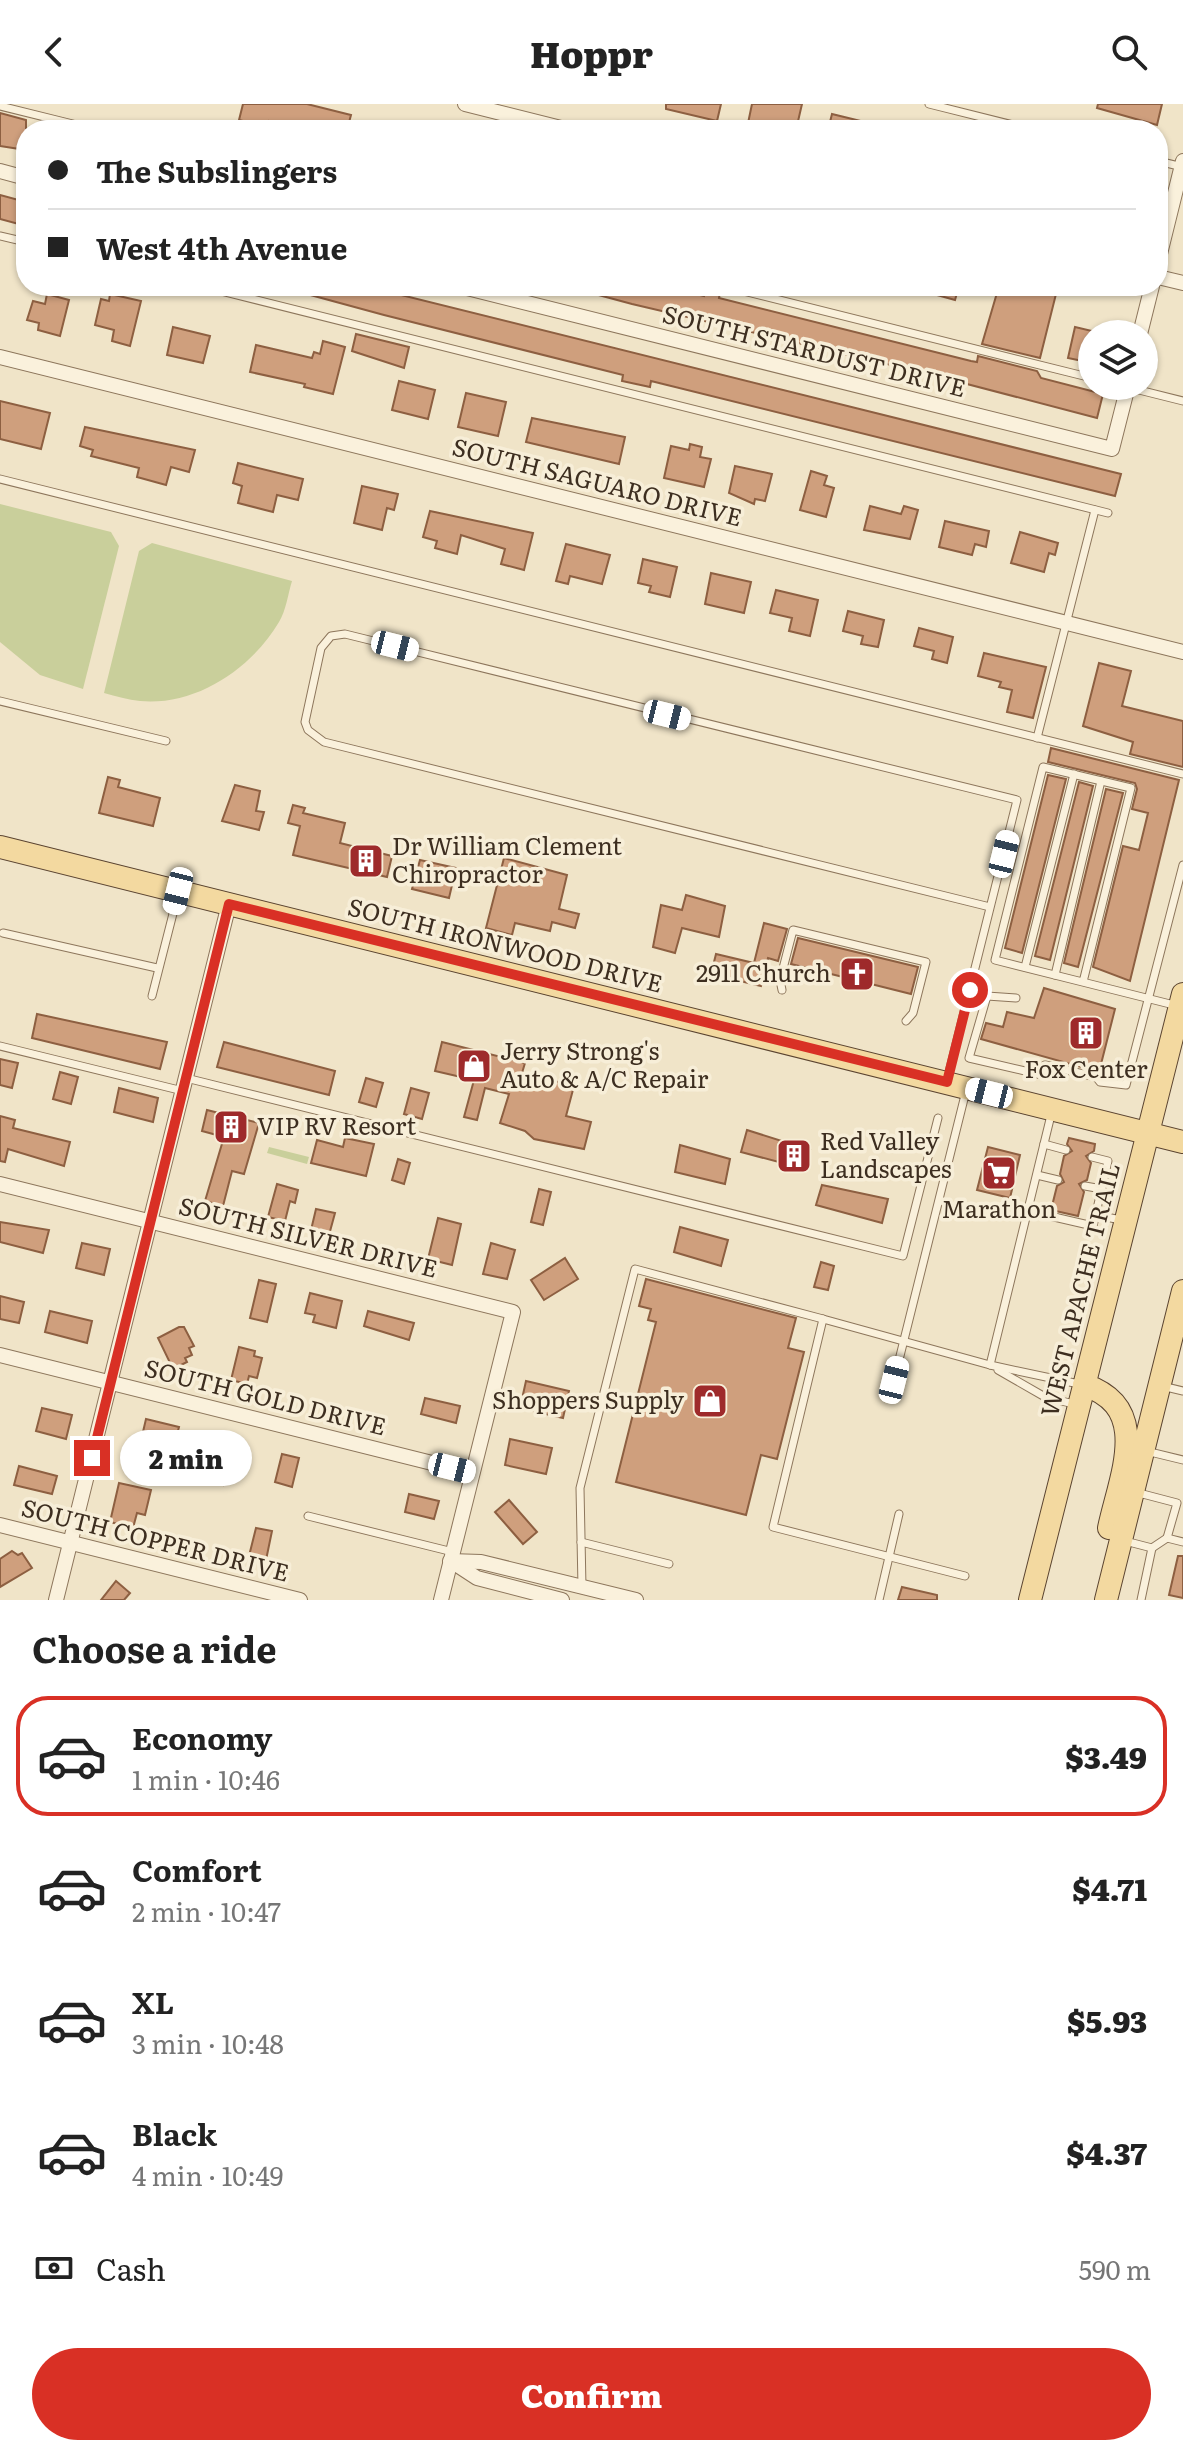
<!DOCTYPE html>
<meta charset="utf-8">
<style>
:root{--surface:#fff;--page:#f6f6f6;--text:#222;--muted:#767676;--line:#e0e0e0;--accent:#d93025}
body{margin:0;font-family:Literata,serif;background:var(--page);color:var(--text);height:100vh;display:flex;flex-direction:column;font-size:30px;white-space:nowrap}
*{box-sizing:border-box;margin:0}
p{font-size:26px;color:var(--muted)}
.icon{flex:none;width:44px;height:44px;fill:none;stroke:currentColor;stroke-width:2;stroke-linecap:round;stroke-linejoin:round}
.map{position:relative;height:1496px;overflow:hidden}
.side{display:flex;flex-direction:column;background:var(--surface);flex:1}
.side>*{flex:none}
.guide{position:absolute;left:16px;top:16px;width:1152px;height:176px;border-radius:32px;box-shadow:0 2px 6px #0004;display:grid;align-content:center;height:176px;padding:0 32px;background:var(--surface)}
.controls{position:absolute;left:1078px;top:216px;display:grid;gap:16px}
.controls a{display:grid;place-items:center;width:80px;height:80px;border-radius:50%;background:var(--surface);box-shadow:0 2px 6px #0004;font-size:40px}
.end{position:absolute;width:36px;height:36px;margin:-18px;border:10px solid #d93025;background:#fff;box-shadow:0 0 0 4px #fff}
.from{border-radius:50%}
.bubble{position:absolute;height:56px;border-radius:28px;background:var(--surface);box-shadow:0 2px 6px #0004;font-size:26px;font-weight:800;line-height:56px;text-align:center}
.car{position:absolute;width:24px;height:48px;margin:-24px -12px;border-radius:10px;box-shadow:0 0 6px 2px #0007;background:linear-gradient(#fff 24%,#345 0 40%,#fff 0 76%,#345 0 86%,#fff 0)}
.guide b{display:flex;align-items:center;gap:28px;height:76px;font-size:30px}
.guide b+b{border-top:2px solid var(--line)}
.guide i{width:20px;height:20px;background:var(--text)}
ul{padding:0;list-style:none}
li{display:flex;align-items:center;gap:24px;height:120px;margin:0 16px 12px;padding:0 16px;border:4px solid transparent;border-radius:32px}
li div{flex:1}
li b{display:block;font-size:30px}
li em{font-style:normal;font-weight:800}
li.selected{border-color:var(--accent)}
li>.icon{width:72px;height:72px;stroke-width:1.5}
h2{padding:0 32px;font-size:36px;line-height:96px}
.pay{display:flex;align-items:center;gap:20px;height:88px;padding:0 32px;font-size:30px}
.pay p{margin-inline-start:auto}
.cta{display:flex;gap:16px;margin-top:auto;padding:16px 32px}
.cta a{flex:1;height:92px;border-radius:48px;background:var(--accent);color:#fff;font-size:32px;font-weight:800;line-height:92px;text-align:center}
header{display:flex;justify-content:space-between;align-items:center;height:104px;padding:0 32px;background:var(--surface);font-size:36px;font-weight:800}
.map>svg:first-child{display:block}
.garden{fill:#c9cf9b}
.building{fill:#cf9f7d;stroke:#8d5f41;stroke-width:2}
.lines{fill:none;stroke-linecap:round;stroke-linejoin:round}
.service-casing{stroke:#8d765c;stroke-width:9}
.minor-casing{stroke:#8d765c;stroke-width:16}
.primary-casing{stroke:#5b4430;stroke-width:24}
.service{stroke:#faf1dc;stroke-width:7}
.minor{stroke:#faf1dc;stroke-width:14}
.primary{stroke:#f3d9a0;stroke-width:22}
.route{stroke:#d93025;stroke-width:10}
.labels{text-anchor:middle;stroke-width:7;stroke-linejoin:round;paint-order:stroke}
.street-label{font-size:24px;fill:#3d2e20;stroke:#f7eed8}
.poi-label{font-size:24px;fill:#3d2e20;stroke:#f7eed8;text-anchor:start}
</style>
<header><svg class="icon" aria-label="back" viewBox="0 0 24 24"><path d="M15 5l-7 7 7 7"/></svg>Hoppr<svg class="icon" aria-label="search" viewBox="0 0 24 24"><circle cx="10" cy="10" r="6"/><path d="M15 15l6 6"/></svg></header>
<div class="map">
<svg width="1183" height="1496" viewBox="0 0 1183 1496">
<rect width="100%" height="100%" fill="#f0e4c8"/>
<g class="garden">
<polygon points="0,400 111,428 119,442 83,585 40,571 0,538"/>
<path d="M152,439l140,38c-4,13 -6,30 -13,41 -28,47 -83,84 -139,79 -12,-1 -24,-5 -36,-8l35,-142z"/>
<polygon points="269,1043 309,1053 307,1060 267,1049"/>
</g>
<g class="building">
<polygon points="243,0 307,0 351,11 347,26 304,26 269,17 267,23 239,16"/>
<polygon points="666,0 721,0 717,17 666,5"/>
<polygon points="752,0 802,0 796,26 747,24"/>
<polygon points="1098,0 1162,0 1157,21 1097,4"/>
<polygon points="0,9 26,16 26,46 0,42"/>
<polygon points="832,10 877,21 876,26 828,26"/>
<polygon points="0,91 26,98 26,122 0,115"/>
<polygon points="293,182 365,182 1121,370 1115,392 651,277 650,283 622,277 623,271 384,211 292,186"/>
<polygon points="581,182 665,182 704,192 706,185 720,188 719,194 971,257 977,258 978,252 1037,267 1041,274 1103,290 1097,314 921,268 632,200 580,186"/>
<polygon points="920,182 959,182 955,196 919,186"/>
<polygon points="999,182 1042,182 1057,186 1040,254 982,240"/>
<polygon points="47,190 69,196 60,232 38,226 39,219 27,216 33,197 45,200"/>
<polygon points="110,190 141,197 130,242 112,237 114,226 95,221 101,195 109,197"/>
<polygon points="173,223 210,232 203,259 167,251"/>
<polygon points="1075,223 1092,227 1092,259 1068,254"/>
<polygon points="356,230 409,243 404,264 352,247"/>
<polygon points="323,237 345,243 333,290 304,283 305,280 250,268 256,241 312,254 314,248 320,250"/>
<polygon points="399,277 435,286 428,315 392,306"/>
<polygon points="466,289 506,298 498,332 458,323"/>
<polygon points="0,297 50,309 41,345 0,335"/>
<polygon points="532,314 625,333 619,360 526,338"/>
<polygon points="85,323 195,346 189,368 171,363 166,381 137,373 139,364 91,352 93,346 80,342"/>
<polygon points="690,340 702,343 700,353 711,355 704,383 664,374 671,342 689,346"/>
<polygon points="238,359 303,375 298,396 277,391 273,408 238,399 242,382 233,379"/>
<polygon points="735,362 772,370 765,397 755,395 754,400 729,389"/>
<polygon points="811,367 827,372 824,381 834,384 826,413 800,406"/>
<polygon points="362,382 398,390 394,406 387,404 382,426 354,419"/>
<polygon points="870,402 901,410 904,402 918,406 910,435 864,426"/>
<polygon points="430,407 533,429 524,466 501,460 505,445 461,431 457,450 435,444 437,437 423,433"/>
<polygon points="945,417 989,427 986,443 975,440 972,451 939,443"/>
<polygon points="1020,428 1058,439 1055,451 1049,449 1044,468 1011,459"/>
<polygon points="566,440 610,451 602,480 570,472 568,480 556,477"/>
<polygon points="643,455 677,463 670,493 649,488 651,482 638,479"/>
<polygon points="711,469 751,478 744,509 705,500"/>
<polygon points="776,486 818,496 810,532 789,527 792,514 770,509"/>
<polygon points="848,507 884,516 878,543 861,540 863,532 843,527"/>
<polygon points="919,524 953,533 947,559 932,555 934,547 914,542"/>
<polygon points="984,549 1046,563 1033,614 1007,608 1012,586 999,583 1001,578 978,572"/>
<polygon points="1099,559 1131,567 1122,602 1183,617 1183,663 1130,650 1133,638 1083,622"/>
<polygon points="1051,644 1179,676 1130,877 1093,863 1123,742 1139,746 1148,709 1132,705 1137,685 1135,679 1048,658"/>
<polygon points="1048,671 1066,675 1022,849 1005,844"/>
<polygon points="108,673 120,676 118,683 160,694 153,722 99,709"/>
<polygon points="1079,678 1093,682 1050,856 1035,852"/>
<polygon points="235,681 260,687 256,707 264,708 259,726 222,717"/>
<polygon points="1106,685 1123,689 1078,863 1064,859"/>
<polygon points="293,701 305,704 303,709 345,719 340,739 392,752 387,773 293,751 300,722 288,719"/>
<polygon points="504,754 567,771 559,805 579,810 575,824 552,818 550,827 515,819 512,831 486,824"/>
<polygon points="420,756 456,764 449,794 412,785"/>
<polygon points="686,791 725,802 719,833 682,824 675,849 653,843 661,801 682,806"/>
<polygon points="764,819 787,825 778,857 768,854 761,882 711,870 716,850 754,859"/>
<polygon points="798,834 918,863 911,890 791,860"/>
<polygon points="1044,884 1115,905 1099,968 981,935 986,919 1003,923 1007,908 1034,914"/>
<polygon points="37,910 167,938 160,965 32,934"/>
<polygon points="224,938 335,967 329,991 217,963"/>
<polygon points="442,938 525,959 522,969 574,982 566,1012 591,1018 584,1045 534,1035 525,1027 500,1019 509,990 485,984 477,1016 464,1013 474,976 435,967"/>
<polygon points="0,955 18,959 12,984 0,981"/>
<polygon points="60,968 78,973 71,1000 53,995"/>
<polygon points="366,974 383,979 376,1003 359,998"/>
<polygon points="119,984 158,994 153,1018 114,1008"/>
<polygon points="411,984 429,989 422,1015 404,1010"/>
<polygon points="207,1006 259,1019 244,1070 232,1067 223,1102 205,1097 224,1033 202,1027"/>
<polygon points="0,1012 15,1016 13,1024 70,1038 64,1062 8,1045 5,1058 0,1057"/>
<polygon points="747,1026 810,1046 805,1065 741,1048"/>
<polygon points="345,1034 374,1040 366,1072 311,1059 317,1036 343,1043"/>
<polygon points="1069,1034 1095,1040 1094,1047 1086,1052 1091,1059 1087,1076 1079,1080 1084,1088 1078,1112 1051,1106 1057,1082 1064,1078 1060,1070 1064,1052 1072,1047 1067,1040"/>
<polygon points="680,1041 730,1055 725,1080 675,1068"/>
<polygon points="988,1043 1020,1051 1010,1094 977,1086"/>
<polygon points="398,1055 410,1059 404,1080 392,1076"/>
<polygon points="277,1080 298,1086 295,1099 290,1097 285,1117 268,1113"/>
<polygon points="822,1081 888,1095 882,1119 816,1101"/>
<polygon points="539,1085 551,1088 543,1121 531,1118"/>
<polygon points="316,1105 335,1109 329,1131 311,1126"/>
<polygon points="438,1114 461,1120 452,1161 428,1155"/>
<polygon points="0,1118 49,1126 43,1149 0,1138"/>
<polygon points="680,1123 728,1136 721,1162 674,1148"/>
<polygon points="82,1139 110,1145 104,1171 76,1164"/>
<polygon points="491,1139 515,1146 507,1175 483,1170"/>
<polygon points="565,1154 578,1175 544,1196 531,1176"/>
<polygon points="821,1158 834,1162 828,1186 814,1183"/>
<polygon points="646,1175 796,1214 788,1244 804,1248 777,1355 761,1351 746,1411 616,1378 656,1218 648,1216 651,1205 639,1202"/>
<polygon points="259,1176 276,1180 267,1218 250,1214"/>
<polygon points="310,1189 342,1197 336,1224 313,1218 315,1211 305,1209"/>
<polygon points="0,1192 24,1198 19,1219 0,1215"/>
<polygon points="50,1207 92,1217 87,1239 45,1228"/>
<polygon points="368,1207 414,1219 409,1236 364,1222"/>
<polygon points="179,1223 184,1223 194,1242 189,1244 192,1251 185,1254 187,1258 173,1265 158,1234"/>
<polygon points="239,1243 255,1247 254,1252 262,1254 257,1274 249,1272 247,1280 231,1276"/>
<polygon points="526,1277 569,1287 563,1314 520,1304"/>
<polygon points="425,1294 460,1302 456,1319 421,1310"/>
<polygon points="42,1304 72,1311 66,1335 36,1327"/>
<polygon points="146,1315 179,1323 171,1353 139,1345"/>
<polygon points="210,1333 234,1339 223,1381 199,1375"/>
<polygon points="510,1335 552,1344 546,1370 505,1361"/>
<polygon points="282,1350 299,1354 292,1383 275,1378"/>
<polygon points="19,1362 57,1372 52,1390 14,1381"/>
<polygon points="119,1379 151,1386 145,1411 137,1409 133,1424 110,1418"/>
<polygon points="409,1390 439,1397 434,1415 405,1408"/>
<polygon points="509,1396 537,1428 523,1440 495,1408"/>
<polygon points="256,1424 272,1427 266,1456 249,1452"/>
<polygon points="12,1447 18,1451 22,1449 32,1464 0,1483 0,1455"/>
<polygon points="1178,1452 1183,1452 1183,1494 1169,1491"/>
<polygon points="116,1477 130,1489 124,1496 101,1496"/>
<polygon points="902,1483 937,1491 937,1496 898,1496"/>
</g>
<g class="lines">
<defs>
<g id="service">
<polyline points="929,0 1033,26"/>
<polyline points="0,2 97,26"/>
<polyline points="1158,57 1183,63"/>
<polyline points="0,132 26,138"/>
<polyline points="201,182 1108,409"/>
<polyline points="723,182 1092,274"/>
<polyline points="1127,283 1183,297"/>
<polyline points="0,375 1183,670"/>
<polyline points="0,597 166,637"/>
<polyline points="1037,634 1095,406"/>
<polyline points="3,829 157,864"/>
<polyline points="1025,863 1074,670"/>
<polyline points="1055,871 1101,677"/>
<path d="M1083,878l48,-194 -88,-21 -48,193c61,15 122,31 183,46"/>
<polyline points="782,886 780,876 793,826 926,858 913,909 906,917"/>
<polyline points="152,892 178,790"/>
<polyline points="1016,894 987,892 969,954 1042,971 1045,961 1096,973 1100,978 1126,981 1183,761"/>
<polyline points="0,942 183,987"/>
<polyline points="186,974 903,1152 938,1014"/>
<polyline points="947,976 1017,696 345,530 331,532 321,544 305,618 308,626 324,638 990,803"/>
<polyline points="1044,1040 1066,1046"/>
<polyline points="1037,1071 1058,1076"/>
<polyline points="1085,1082 1102,1085"/>
<polyline points="1028,1107 1093,1122 1108,1057 1092,1053"/>
<polyline points="1096,1111 1121,1116"/>
<polyline points="990,1261 1052,1007"/>
<polyline points="998,1266 1045,1293 1078,1301"/>
<polyline points="894,1276 966,987"/>
<polyline points="1162,1282 1183,1287"/>
<polyline points="1146,1347 1183,1356"/>
<polyline points="1135,1388 1177,1399 1167,1434"/>
<polyline points="308,1412 453,1448"/>
<polyline points="1125,1437 1152,1444 1167,1434 1183,1438"/>
<polyline points="581,1438 669,1460"/>
<polyline points="965,1472 773,1423 823,1215 990,1261 1079,1280"/>
<polyline points="582,1483 580,1384 635,1165 823,1215"/>
<polyline points="879,1496 899,1410"/>
<polyline points="1141,1496 1152,1444"/>
</g>
<g id="minor">
<polyline points="465,0 569,26"/>
<polyline points="0,67 26,74"/>
<polyline points="1158,158 1183,57"/>
<polyline points="1158,173 1183,179"/>
<polyline points="459,182 1112,345 1128,282"/>
<polyline points="1140,230 1152,182"/>
<polyline points="0,253 1183,548"/>
<polyline points="0,1080 513,1208 441,1496"/>
<polyline points="0,1251 472,1369"/>
<polyline points="0,1421 300,1496"/>
<polyline points="450,1457 481,1458 636,1496"/>
<polyline points="451,1457 477,1474 562,1496"/>
<polyline points="56,1496 229,800"/>
</g>
<g id="primary">
<polyline points="0,743 1183,1038"/>
<path d="M1084,1281c69,22 36,91 25,143"/>
<polyline points="1030,1496 1183,890"/>
<polyline points="1106,1496 1183,1187"/>
</g>
</defs>
<use href="#service" class="service-casing"/>
<use href="#minor" class="minor-casing"/>
<use href="#primary" class="primary-casing"/>
<use href="#service" class="service"/>
<use href="#minor" class="minor"/>
<use href="#primary" class="primary"/>
</g>
<g class="lines">
<polyline class="route" points="92,1354 229,800 947,978 970,886"/>
</g>
<defs>
<symbol id="building-square" viewBox="-11 -11 22 22"><rect x="-9" y="-9" width="18" height="18" rx="4" fill="#9e2a2b" stroke="#f7eed8"/><path d="M-4-6H4V6H1V3H-1V6H-4ZM-2.5-4.3h1.7v1.8h-1.7ZM.8-4.3h1.7v1.8H.8ZM-2.5-1h1.7V.8h-1.7ZM.8-1h1.7V.8H.8Z" fill="#fff"/></symbol>
<symbol id="church-square" viewBox="-11 -11 22 22"><rect x="-9" y="-9" width="18" height="18" rx="4" fill="#9e2a2b" stroke="#f7eed8"/><path d="M-1.2-6h2.4v3.5h3.3v2.4h-3.3V6h-2.4V-.1h-3.3v-2.4h3.3Z" fill="#fff"/></symbol>
<symbol id="shop-square" viewBox="-11 -11 22 22"><rect x="-9" y="-9" width="18" height="18" rx="4" fill="#9e2a2b" stroke="#f7eed8"/><path d="M-5-2.5h2.3a2.7 3.5 0 0 1 5.4 0H5L5.5 6h-11ZM-1.5-2.5h3a1.5 2.3 0 0 0-3 0Z" fill="#fff"/></symbol>
<symbol id="supermarket-square" viewBox="-11 -11 22 22"><rect x="-9" y="-9" width="18" height="18" rx="4" fill="#9e2a2b" stroke="#f7eed8"/><path d="M-6-5.5h2.5l.6 2H6L4.5 2H-2.5L-4.4-4H-6ZM-1.5 3.2a1.3 1.3 0 1 0 .1 0ZM3 3.2a1.3 1.3 0 1 0 .1 0Z" fill="#fff"/></symbol>
</defs>
<g fill-rule="evenodd">
<use href="#building-square" x="346" y="737" width="40" height="40"/>
<use href="#church-square" x="837" y="850" width="40" height="40"/>
<use href="#building-square" x="1066" y="909" width="40" height="40"/>
<use href="#shop-square" x="454" y="942" width="40" height="40"/>
<use href="#building-square" x="211" y="1003" width="40" height="40"/>
<use href="#building-square" x="774" y="1032" width="40" height="40"/>
<use href="#supermarket-square" x="979" y="1049" width="40" height="40"/>
<use href="#shop-square" x="690" y="1277" width="40" height="40"/>
</g>
<g class="labels">
<g class="street-label">
<text transform="translate(814 248) rotate(14)" y="8">SOUTH STARDUST DRIVE</text>
<text transform="translate(597 379) rotate(14)" y="8">SOUTH SAGUARO DRIVE</text>
<text transform="translate(505 842) rotate(14)" y="8">SOUTH IRONWOOD DRIVE</text>
<text transform="translate(308 1134) rotate(14)" y="8">SOUTH SILVER DRIVE</text>
<text transform="translate(1081 1186) rotate(-76)" y="8">WEST APACHE TRAIL</text>
<text transform="translate(265 1294) rotate(14)" y="8">SOUTH GOLD DRIVE</text>
<text transform="translate(155 1437) rotate(14)" y="8">SOUTH COPPER DRIVE</text>
</g>
<g class="poi-label">
<text x="392" y="751">Dr William Clement<tspan x="392" dy="28">Chiropractor</tspan></text>
<text x="831" y="878" text-anchor="end">2911 Church</text>
<text x="500" y="956">Jerry Strong's<tspan x="500" dy="28">Auto &amp; A/C Repair</tspan></text>
<text x="1086" y="974" text-anchor="middle">Fox Center</text>
<text x="257" y="1031">VIP RV Resort</text>
<text x="820" y="1046">Red Valley<tspan x="820" dy="28">Landscapes</tspan></text>
<text x="999" y="1114" text-anchor="middle">Marathon</text>
<text x="684" y="1305" text-anchor="end">Shoppers Supply</text>
</g>
</g>
</svg>
<div class="controls">
<a><svg class="icon" aria-label="layers" viewBox="0 0 24 24"><path d="M12 4l9 5-9 5-9-5zM3 14l9 5 9-5"/></svg></a>
</div>
<i class="end from" style="left:970px;top:886px"></i>
<i class="end" style="left:92px;top:1354px"></i>
<div class="bubble" style="left:120px;top:1326px;width:132px">2 min</div>
<i class="car" style="left:395px;top:542px;rotate:104deg"></i>
<i class="car" style="left:667px;top:611px;rotate:104deg"></i>
<i class="car" style="left:1004px;top:750px;rotate:14deg"></i>
<i class="car" style="left:178px;top:787px;rotate:194deg"></i>
<i class="car" style="left:989px;top:989px;rotate:284deg"></i>
<i class="car" style="left:894px;top:1276px;rotate:14deg"></i>
<i class="car" style="left:452px;top:1364px;rotate:104deg"></i>
<div class="guide">
<b><i class="from"></i>The Subslingers</b>
<b><i></i>West 4th Avenue</b>
</div>
</div>
<section class="side">
<h2>Choose a ride</h2>
<ul>
<li class="selected"><svg class="icon" aria-label="car" viewBox="0 0 24 24"><path d="M5 17H2v-5l4-1 3-4h7l3 4 3 1v5h-3M9 17h6M6 11h13"/><circle cx="7" cy="17" r="2"/><circle cx="17" cy="17" r="2"/></svg><div><b>Economy</b><p>1 min · 10:46</p></div><em>$3.49</em></li>
<li><svg class="icon" aria-label="car" viewBox="0 0 24 24"><path d="M5 17H2v-5l4-1 3-4h7l3 4 3 1v5h-3M9 17h6M6 11h13"/><circle cx="7" cy="17" r="2"/><circle cx="17" cy="17" r="2"/></svg><div><b>Comfort</b><p>2 min · 10:47</p></div><em>$4.71</em></li>
<li><svg class="icon" aria-label="car" viewBox="0 0 24 24"><path d="M5 17H2v-5l4-1 3-4h7l3 4 3 1v5h-3M9 17h6M6 11h13"/><circle cx="7" cy="17" r="2"/><circle cx="17" cy="17" r="2"/></svg><div><b>XL</b><p>3 min · 10:48</p></div><em>$5.93</em></li>
<li><svg class="icon" aria-label="car" viewBox="0 0 24 24"><path d="M5 17H2v-5l4-1 3-4h7l3 4 3 1v5h-3M9 17h6M6 11h13"/><circle cx="7" cy="17" r="2"/><circle cx="17" cy="17" r="2"/></svg><div><b>Black</b><p>4 min · 10:49</p></div><em>$4.37</em></li>
</ul>
<div class="pay"><svg class="icon" aria-label="cash" viewBox="0 0 24 24"><path d="M3 7h18v10H3z"/><circle cx="12" cy="12" r="2"/></svg>Cash<p>590 m</p></div>
<div class="cta"><a>Confirm</a></div>
</section>
